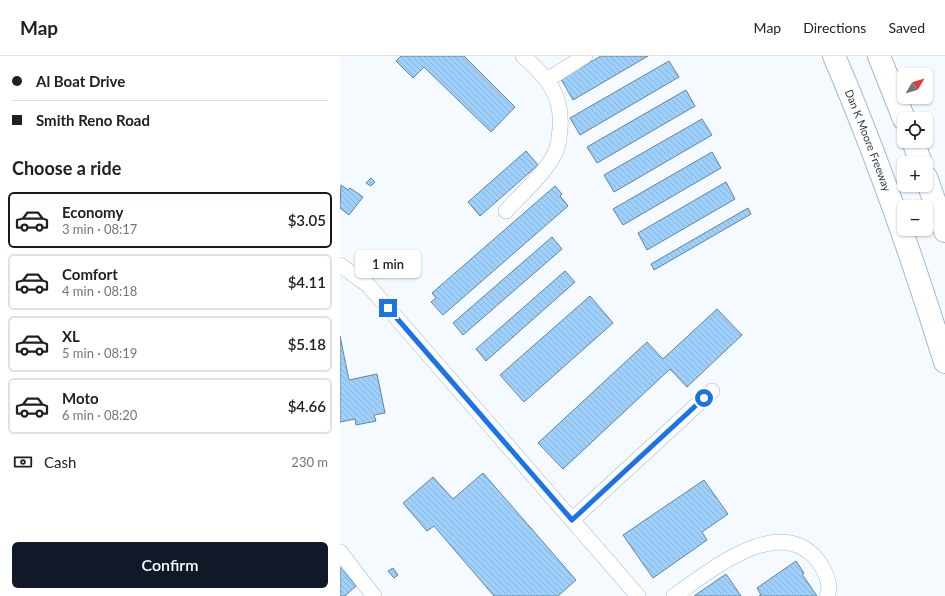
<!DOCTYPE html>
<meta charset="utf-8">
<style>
:root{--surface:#fff;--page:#f6f6f6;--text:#202124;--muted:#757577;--line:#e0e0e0;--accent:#111827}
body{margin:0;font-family:Lato,sans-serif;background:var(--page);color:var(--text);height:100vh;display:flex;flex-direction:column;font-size:15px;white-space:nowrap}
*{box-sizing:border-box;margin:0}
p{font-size:13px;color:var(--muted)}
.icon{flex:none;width:22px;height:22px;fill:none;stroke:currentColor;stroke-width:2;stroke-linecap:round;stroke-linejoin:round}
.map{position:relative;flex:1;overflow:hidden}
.sheet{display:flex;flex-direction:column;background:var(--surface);width:340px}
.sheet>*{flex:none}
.banner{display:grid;align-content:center;height:88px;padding:0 12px;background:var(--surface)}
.needle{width:26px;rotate:52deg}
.fabs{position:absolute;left:557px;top:12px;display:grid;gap:8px}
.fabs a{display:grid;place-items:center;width:36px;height:36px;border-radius:6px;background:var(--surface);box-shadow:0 1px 3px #0004;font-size:20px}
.end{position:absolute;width:18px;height:18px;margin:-9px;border:5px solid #1a73e8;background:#fff;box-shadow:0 0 0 2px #fff}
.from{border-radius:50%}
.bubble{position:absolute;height:28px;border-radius:6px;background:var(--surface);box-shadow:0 1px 3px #0004;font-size:13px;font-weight:600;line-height:28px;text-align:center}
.banner b{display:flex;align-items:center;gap:14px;height:38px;font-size:15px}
.banner b+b{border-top:1px solid var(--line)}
.banner i{width:10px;height:10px;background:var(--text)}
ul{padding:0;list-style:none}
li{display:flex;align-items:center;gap:12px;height:56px;margin:0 8px 6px;padding:0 4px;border:2px solid var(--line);border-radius:6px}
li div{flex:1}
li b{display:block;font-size:15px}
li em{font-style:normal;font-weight:600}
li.on{border-color:var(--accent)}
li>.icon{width:36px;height:36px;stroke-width:1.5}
h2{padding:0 12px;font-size:18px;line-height:48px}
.pay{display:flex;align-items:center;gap:10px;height:44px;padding:0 12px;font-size:15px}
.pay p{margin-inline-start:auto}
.button{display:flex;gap:8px;margin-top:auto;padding:8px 12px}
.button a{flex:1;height:46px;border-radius:6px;background:var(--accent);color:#fff;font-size:16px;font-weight:600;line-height:46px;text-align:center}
header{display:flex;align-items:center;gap:24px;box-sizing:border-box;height:56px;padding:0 20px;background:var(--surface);border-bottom:1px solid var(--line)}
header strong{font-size:19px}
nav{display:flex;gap:22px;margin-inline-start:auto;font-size:14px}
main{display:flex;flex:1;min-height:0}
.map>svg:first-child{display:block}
.building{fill:url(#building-back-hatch);stroke:#678298}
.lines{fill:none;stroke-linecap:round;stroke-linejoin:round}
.minor-casing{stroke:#9fbbd3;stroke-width:16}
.highway-casing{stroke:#9fbbd3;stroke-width:24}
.minor{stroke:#fff;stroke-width:15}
.highway{stroke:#fff;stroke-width:22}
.route{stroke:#1a73e8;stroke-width:5}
.labels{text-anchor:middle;stroke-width:3;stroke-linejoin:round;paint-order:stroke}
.street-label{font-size:11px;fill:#2d3842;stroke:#f4faff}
</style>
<header>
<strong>Map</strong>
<nav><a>Map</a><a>Directions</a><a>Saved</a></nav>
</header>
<main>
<section class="sheet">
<div class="banner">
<b><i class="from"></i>Al Boat Drive</b>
<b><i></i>Smith Reno Road</b>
</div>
<h2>Choose a ride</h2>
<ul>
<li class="on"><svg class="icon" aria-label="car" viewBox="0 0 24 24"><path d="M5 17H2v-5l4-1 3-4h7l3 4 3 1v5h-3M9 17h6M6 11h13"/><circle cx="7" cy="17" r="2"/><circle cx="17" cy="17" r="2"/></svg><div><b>Economy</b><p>3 min · 08:17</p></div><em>$3.05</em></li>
<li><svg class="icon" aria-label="car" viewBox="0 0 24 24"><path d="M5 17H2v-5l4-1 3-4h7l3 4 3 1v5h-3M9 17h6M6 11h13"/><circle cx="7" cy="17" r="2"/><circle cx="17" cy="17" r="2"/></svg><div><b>Comfort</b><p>4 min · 08:18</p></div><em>$4.11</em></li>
<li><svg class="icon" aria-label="car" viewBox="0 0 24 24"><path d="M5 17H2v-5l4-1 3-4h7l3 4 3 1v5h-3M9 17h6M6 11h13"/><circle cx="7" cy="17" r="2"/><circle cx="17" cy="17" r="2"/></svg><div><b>XL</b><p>5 min · 08:19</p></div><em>$5.18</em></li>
<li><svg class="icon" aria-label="car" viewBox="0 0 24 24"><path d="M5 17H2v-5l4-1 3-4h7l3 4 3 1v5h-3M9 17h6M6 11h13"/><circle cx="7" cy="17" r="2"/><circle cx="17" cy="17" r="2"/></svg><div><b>Moto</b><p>6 min · 08:20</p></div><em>$4.66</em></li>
</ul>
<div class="pay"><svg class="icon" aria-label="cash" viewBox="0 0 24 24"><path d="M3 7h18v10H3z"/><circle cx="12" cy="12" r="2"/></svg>Cash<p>230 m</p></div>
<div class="button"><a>Confirm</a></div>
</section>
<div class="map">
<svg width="605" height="540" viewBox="0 0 605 540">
<defs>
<pattern id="building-back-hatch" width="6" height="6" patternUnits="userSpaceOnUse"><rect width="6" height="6" fill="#9dd1fc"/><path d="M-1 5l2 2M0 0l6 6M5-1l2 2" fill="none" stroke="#88b4d9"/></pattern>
</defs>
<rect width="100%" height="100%" fill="#f4faff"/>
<g class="building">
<polygon points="61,0 124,0 175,51 151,76 84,11 73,22 56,5"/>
<polygon points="261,0 308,0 233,44 221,23"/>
<polygon points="329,5 339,21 240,79 230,62"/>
<polygon points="346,34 355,50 257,107 247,91"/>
<polygon points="362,63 372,79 274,136 264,119"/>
<polygon points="186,95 198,109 140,160 128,146"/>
<polygon points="372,96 381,112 283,169 273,153"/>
<polygon points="31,122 35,126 31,130 26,127"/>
<polygon points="386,126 395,143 307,194 298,177"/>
<polygon points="1,129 8,134 10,132 23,141 9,159 0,152"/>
<polygon points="215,130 222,138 220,140 228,150 103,259 91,246 96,242 92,237"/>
<polygon points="408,152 411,158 314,214 311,208"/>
<polygon points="212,181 222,193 123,279 113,267"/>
<polygon points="225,215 235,226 146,305 136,293"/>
<polygon points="250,240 273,267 184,346 160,319"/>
<polygon points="377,253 402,279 347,331 330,313 223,413 198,387 307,286 323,303"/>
<polygon points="0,280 9,324 37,318 45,357 34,359 36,365 16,369 15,363 0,366"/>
<polygon points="143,417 236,524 218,540 154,540 94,470 87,475 63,447 93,421 113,443"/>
<polygon points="364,424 388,458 362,476 367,484 313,522 283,479"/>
<polygon points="456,505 464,517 462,518 477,540 419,540 421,539 417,532"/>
<polygon points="0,511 16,530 5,540 0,540"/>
<polygon points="53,512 58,519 54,522 48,515"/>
<polygon points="386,518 401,540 354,540"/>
</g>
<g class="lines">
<defs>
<g id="minor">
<polyline points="207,24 245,0"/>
<path d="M166,155c16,-18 38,-36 49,-58 4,-7 4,-17 5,-24 3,-34 -13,-52 -37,-73"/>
<polyline points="0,209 28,229 298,540"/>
<polyline points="232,464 372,335"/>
<polyline points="0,496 34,540"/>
<path d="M334,540c36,-25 107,-85 145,-34 6,9 13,23 8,34"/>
</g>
<g id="highway">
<path id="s1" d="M494,0c43,100 79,203 111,306"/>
<polyline points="539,0 564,63"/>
<polyline points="573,85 581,107"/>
<polyline points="586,121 605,175"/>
</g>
</defs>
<use href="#minor" class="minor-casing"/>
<use href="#highway" class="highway-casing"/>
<use href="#minor" class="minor"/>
<use href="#highway" class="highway"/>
</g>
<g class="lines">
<polyline class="route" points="48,252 232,464 364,342"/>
</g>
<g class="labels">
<g class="street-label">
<text dy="4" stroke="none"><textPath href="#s1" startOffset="91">Dan K Moore Freeway</textPath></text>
</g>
</g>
</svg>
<div class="fabs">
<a><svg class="needle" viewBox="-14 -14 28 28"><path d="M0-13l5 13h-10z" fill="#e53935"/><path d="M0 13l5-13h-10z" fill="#757577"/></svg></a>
<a><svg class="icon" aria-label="locate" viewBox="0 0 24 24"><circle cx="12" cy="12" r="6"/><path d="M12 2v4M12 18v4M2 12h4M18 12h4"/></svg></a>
<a>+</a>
<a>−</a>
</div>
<i class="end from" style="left:364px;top:342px"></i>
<i class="end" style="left:48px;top:252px"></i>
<div class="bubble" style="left:15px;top:194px;width:66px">1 min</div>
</div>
</main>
